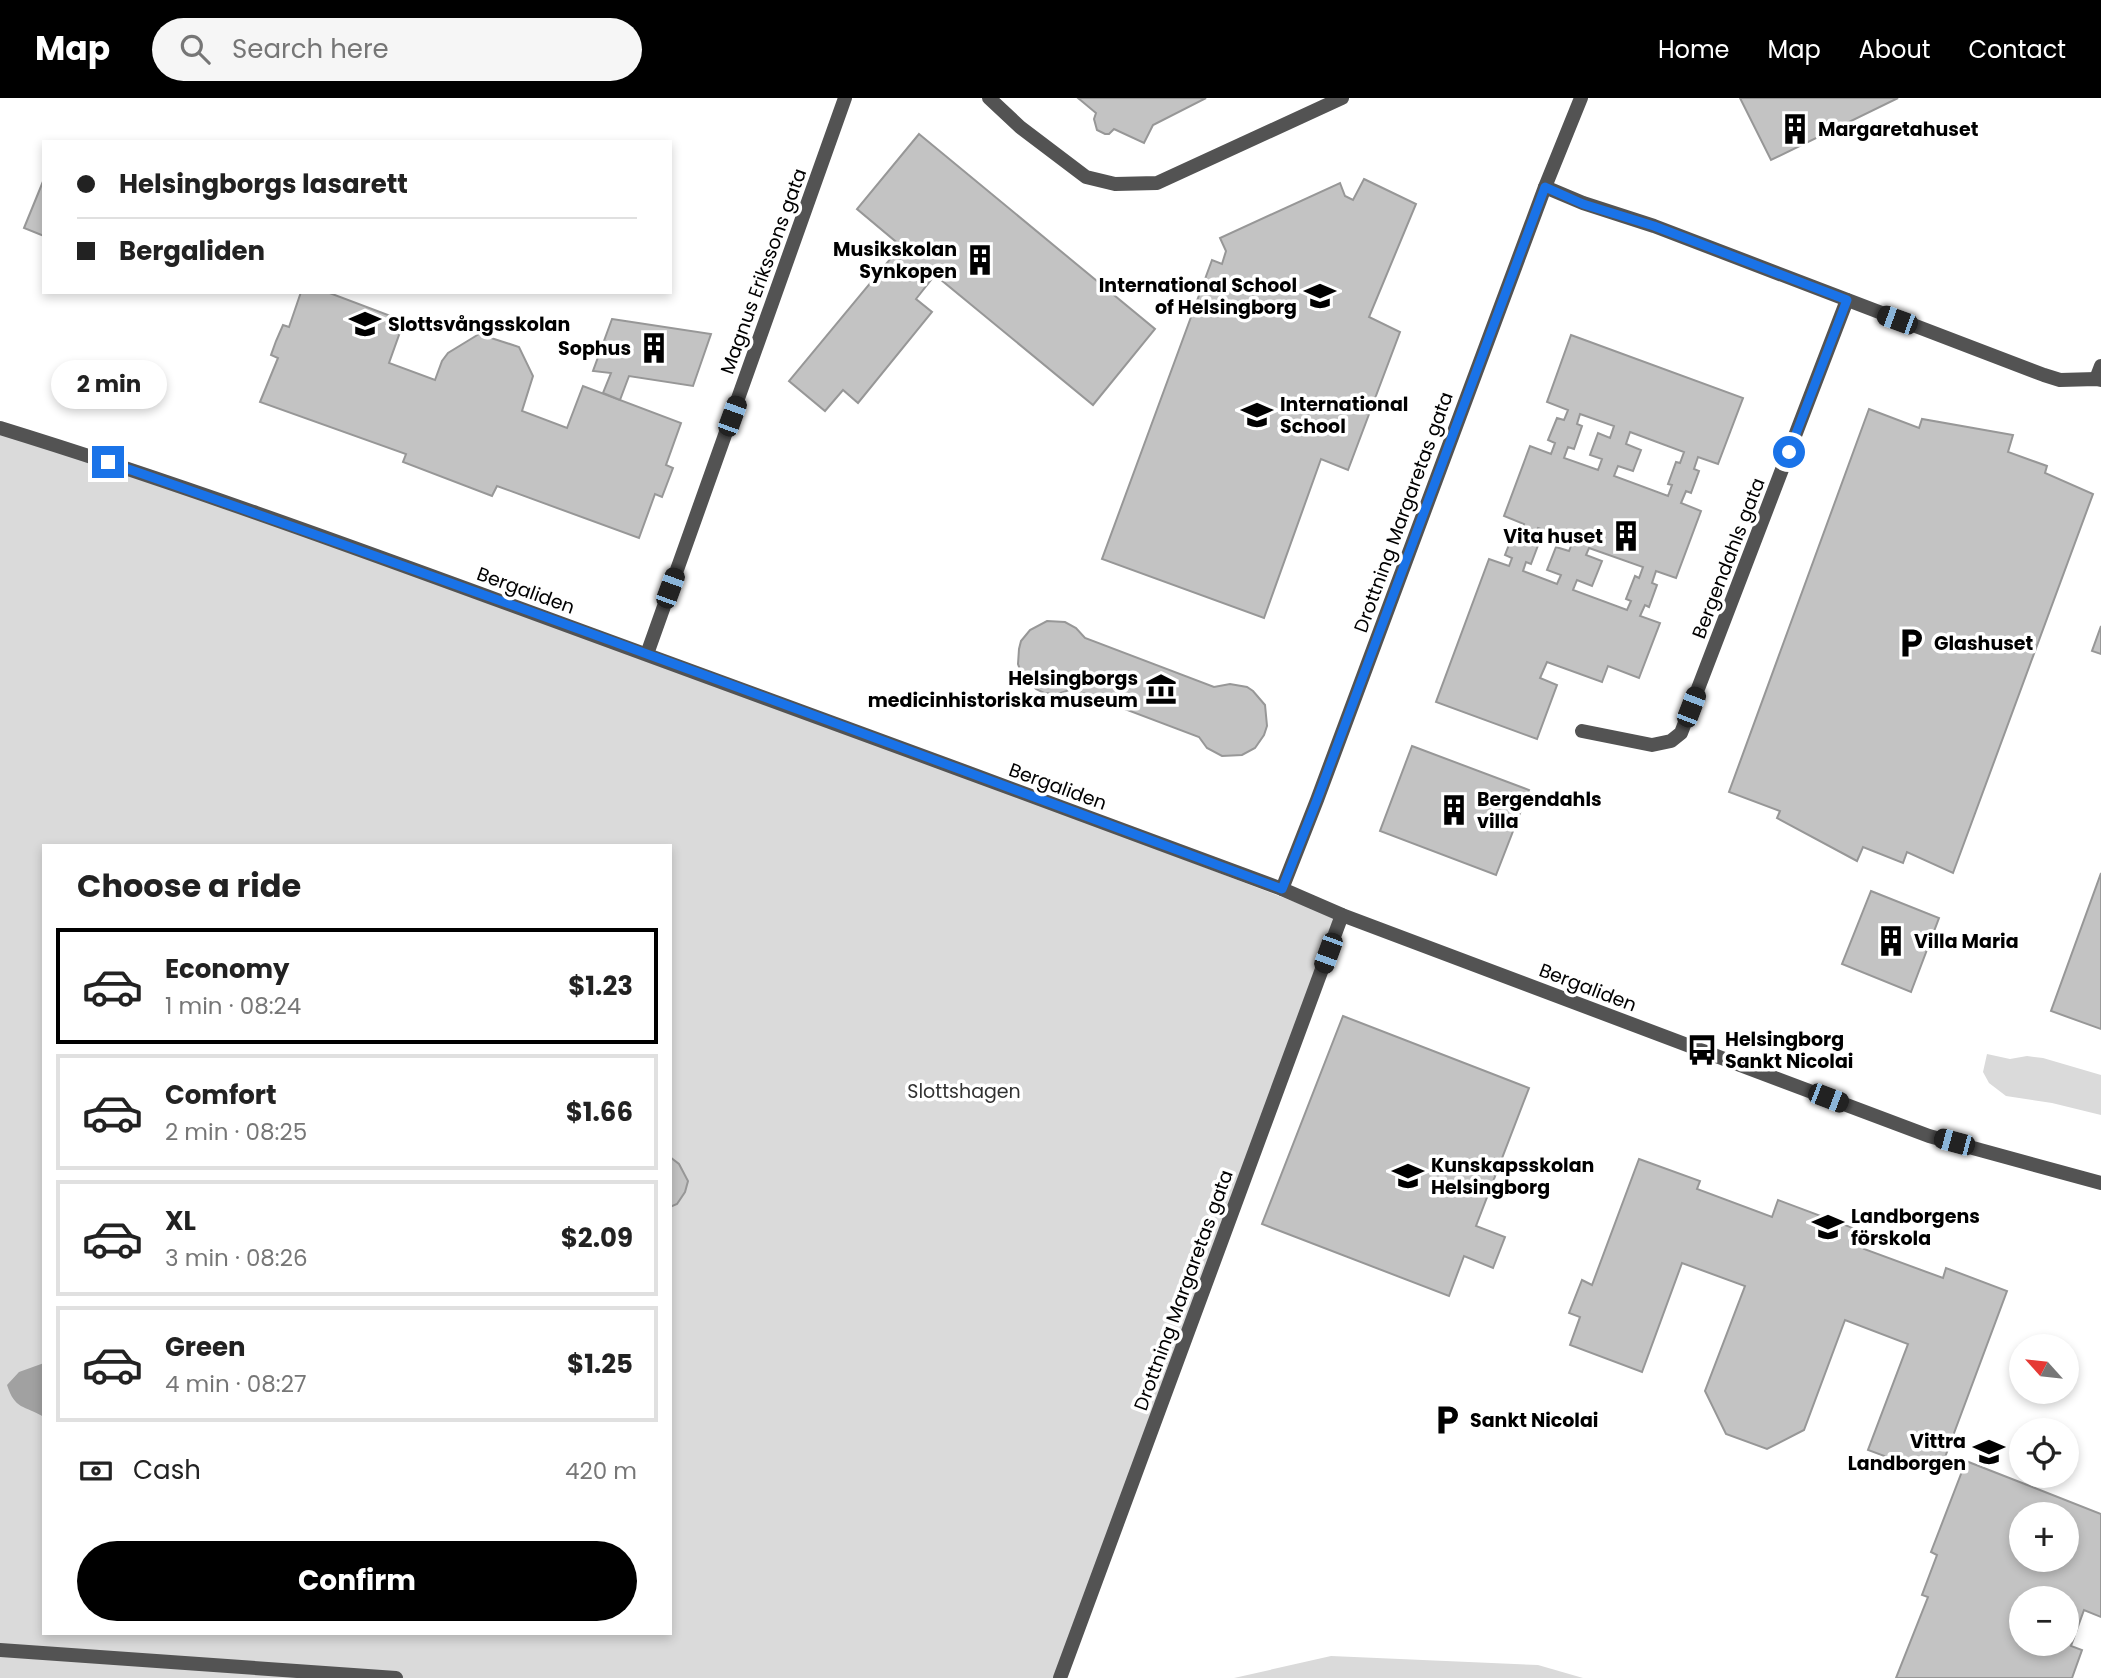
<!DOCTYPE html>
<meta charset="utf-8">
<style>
:root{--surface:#fff;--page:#f6f6f6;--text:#222;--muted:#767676;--line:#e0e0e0;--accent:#000}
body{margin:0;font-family:Poppins,sans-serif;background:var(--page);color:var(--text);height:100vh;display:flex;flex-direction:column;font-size:26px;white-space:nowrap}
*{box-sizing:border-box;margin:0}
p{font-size:23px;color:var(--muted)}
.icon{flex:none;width:38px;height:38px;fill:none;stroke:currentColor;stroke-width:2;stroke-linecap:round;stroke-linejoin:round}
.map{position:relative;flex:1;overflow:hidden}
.drawer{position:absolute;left:42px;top:746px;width:630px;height:791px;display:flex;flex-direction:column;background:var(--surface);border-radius:0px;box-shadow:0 4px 10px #0003}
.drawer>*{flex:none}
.hud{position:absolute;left:42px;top:42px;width:630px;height:154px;border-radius:0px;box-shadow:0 4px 10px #0003;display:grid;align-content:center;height:154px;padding:0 35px;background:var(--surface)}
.needle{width:46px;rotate:297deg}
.fabs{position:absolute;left:2009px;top:1236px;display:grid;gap:14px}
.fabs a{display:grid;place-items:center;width:70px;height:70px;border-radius:50%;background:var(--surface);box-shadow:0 4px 10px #0003;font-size:35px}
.end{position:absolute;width:32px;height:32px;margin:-16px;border:9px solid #1a73e8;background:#fff;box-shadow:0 0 0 4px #fff}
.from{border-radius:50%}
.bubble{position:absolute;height:49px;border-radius:24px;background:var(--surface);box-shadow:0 4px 10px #0003;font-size:23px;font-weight:700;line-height:49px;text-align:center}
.car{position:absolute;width:21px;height:42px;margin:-21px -10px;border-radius:9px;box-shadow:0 0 5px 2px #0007;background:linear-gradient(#222 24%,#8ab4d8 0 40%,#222 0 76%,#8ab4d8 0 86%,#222 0)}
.hud b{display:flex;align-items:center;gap:24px;height:66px;font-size:26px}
.hud b+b{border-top:2px solid var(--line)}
.hud i{width:18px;height:18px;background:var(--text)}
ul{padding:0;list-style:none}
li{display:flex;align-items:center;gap:21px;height:116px;margin:0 14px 10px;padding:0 21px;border:4px solid var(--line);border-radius:0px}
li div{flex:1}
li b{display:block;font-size:26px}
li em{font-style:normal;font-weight:700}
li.current{border-color:var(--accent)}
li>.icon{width:63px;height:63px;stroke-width:1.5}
h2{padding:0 35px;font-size:32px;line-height:84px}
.pay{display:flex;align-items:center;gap:18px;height:77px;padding:0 35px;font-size:26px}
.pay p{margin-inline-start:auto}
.button{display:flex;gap:14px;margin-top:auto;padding:14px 35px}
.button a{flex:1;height:80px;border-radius:42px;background:var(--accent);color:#fff;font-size:28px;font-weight:700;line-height:80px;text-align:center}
header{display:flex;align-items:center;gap:42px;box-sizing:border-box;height:98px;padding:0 35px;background:var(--accent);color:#fff}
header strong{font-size:33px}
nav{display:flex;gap:38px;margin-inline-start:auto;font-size:24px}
.search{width:490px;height:63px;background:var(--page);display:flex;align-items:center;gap:18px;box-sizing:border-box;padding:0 24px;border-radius:38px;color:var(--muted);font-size:26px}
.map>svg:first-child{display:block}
.green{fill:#dadada;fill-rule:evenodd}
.water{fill:#a1a1a1}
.building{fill:#c3c3c3;stroke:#979797;stroke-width:2;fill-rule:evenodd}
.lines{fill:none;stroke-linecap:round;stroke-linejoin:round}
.service{stroke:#535353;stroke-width:14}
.minor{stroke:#535353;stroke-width:14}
.tertiary{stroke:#535353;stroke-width:14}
.route{stroke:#1a73e8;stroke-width:9}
.labels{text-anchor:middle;stroke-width:7;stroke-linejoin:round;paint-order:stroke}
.poi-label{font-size:19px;font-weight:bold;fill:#000;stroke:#fff;text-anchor:start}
.street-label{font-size:19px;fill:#000;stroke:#fff}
.park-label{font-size:19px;fill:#313131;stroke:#fff}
</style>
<header>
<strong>Map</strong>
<div class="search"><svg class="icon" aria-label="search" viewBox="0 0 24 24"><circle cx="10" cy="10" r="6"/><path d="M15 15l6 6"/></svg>Search here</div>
<nav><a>Home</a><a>Map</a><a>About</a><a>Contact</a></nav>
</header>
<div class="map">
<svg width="2101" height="1580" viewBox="0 0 2101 1580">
<rect width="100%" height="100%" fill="#fff"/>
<g class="green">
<path d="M0,330l647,226 692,265 -279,759h-1060zM44,747h626v788h-626z"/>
<polygon points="1987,956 2010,961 2027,958 2043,960 2101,977 2101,1017 2052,1005 2006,998 1989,985 1983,974"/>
<polygon points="1331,1558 1538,1567 1583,1580 1234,1580"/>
</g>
<path class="water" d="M44,1265v54c-20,-12 -29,-7 -37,-32l12,-13z"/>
<g class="building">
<polygon points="1078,0 1206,0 1153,27 1144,45 1114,31 1109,36 1105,36 1097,32 1094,21 1096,15"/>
<polygon points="1740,0 1898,0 1771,62"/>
<polygon points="919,36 1155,231 1093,307 935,177 916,201 932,214 858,305 843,292 825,313 789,283 901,148 857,111"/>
<polygon points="44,81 44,138 24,130"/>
<polygon points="1364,81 1416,106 1369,219 1400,234 1348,372 1321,361 1264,520 1102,461 1212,162 1222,166 1226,153 1220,140 1340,85 1345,98 1353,102"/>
<polygon points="301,194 327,194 404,223 389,265 435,282 442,263 448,255 479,236 519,249 533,278 522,313 567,330 583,288 681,325 666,367 673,370 662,399 655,396 639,440 497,388 492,398 403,364 406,356 260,304 278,260 271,257 276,243 283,227 289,229"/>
<polygon points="612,221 711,236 693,288 629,278 620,302 603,295 611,275 593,273"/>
<path d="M1571,237l172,63 -25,66 -20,-7 -4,12 5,2 -8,22 -5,-2 -5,12 20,8 -25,67 -20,-7 -4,12 5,2 -8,22 -4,-2 -5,11 20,7 -21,55 -31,-12 -6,16 -55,-20 -7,16 17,7 -20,54 -101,-37 53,-143 20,7 3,-8 -7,-3 9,-23 7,2 3,-10 -20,-8 26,-70 21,8 4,-11 -7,-3 9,-22 7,2 4,-10 -21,-8zM1580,316l34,12 -4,12 -12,-5 -8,22 12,4 -4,11 -34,-12 4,-11 6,2 8,-23 -5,-2zM1630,334l54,20 -4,11 -4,-1 -8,22 4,1 -4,11 -54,-20 4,-10 15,5 8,-21 -15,-6zM1538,430l35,13 -4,10 -13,-4 -9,23 14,5 -4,9 -34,-13 3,-9 5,2 9,-24 -5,-2zM1589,450l54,19 -4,11 -4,-2 -9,23 5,2 -4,9 -54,-20 4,-10 15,6 10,-25 -16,-6z"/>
<polygon points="1869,311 1919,330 1922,321 2013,337 2008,354 2047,368 2045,375 2093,396 1953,775 1907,754 1903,765 1863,749 1857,763 1777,720 1780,713 1729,694"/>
<polygon points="1047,523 1065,524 1076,530 1085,540 1214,589 1230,586 1247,589 1253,593 1265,607 1267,628 1264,637 1255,650 1242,657 1222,658 1207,650 1199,639 1072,591 1058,596 1044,595 1036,591 1022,577 1018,566 1019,551 1021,543 1030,532"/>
<polygon points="2101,528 2101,556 2092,553"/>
<polygon points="1412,648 1529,692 1496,777 1380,733"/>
<polygon points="2101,775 2101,931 2051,913"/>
<polygon points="1871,793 1939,820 1911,894 1842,866"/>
<polygon points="1343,918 1529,990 1476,1128 1505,1139 1493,1170 1464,1158 1449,1198 1262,1126"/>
<polygon points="670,1059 679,1066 688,1083 685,1094 677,1106 670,1109"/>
<polygon points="1639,1061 1700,1083 1697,1091 1772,1119 1778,1102 1869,1136 1864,1151 1943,1180 1946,1170 2007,1193 1938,1378 1868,1352 1908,1246 1845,1222 1804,1332 1767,1351 1726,1336 1705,1293 1745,1188 1682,1165 1642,1274 1570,1247 1580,1219 1569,1215 1582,1182 1592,1187"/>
<path d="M1966,1363l135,53v103l-17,-7 -13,36 11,4 -10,28h-176l32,-81 -6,-2 15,-40 -6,-3zM2021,1416h46v45h-46zM2021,1500h46v45h-46z"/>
</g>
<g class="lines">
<g class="service">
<polyline points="2096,281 2101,268"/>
<polyline points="0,1552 396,1580"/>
</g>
<g class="minor">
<polyline points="989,0 1020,29 1086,79 1115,86 1157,85 1342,0"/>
<polyline points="1545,89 1583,105 1654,128 2044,277 2060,282 2096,281 2101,282"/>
<polyline points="647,556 845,0"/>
<polyline points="1582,633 1652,647 1671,643 1681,635 1847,202"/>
<polyline points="1282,791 1317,702 1545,89 1581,0"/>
<polyline points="1060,1580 1342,817"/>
</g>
<path class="tertiary" d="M0,330c172,53 342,115 511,177 258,93 514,189 771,284l60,26 587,221 172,47"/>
</g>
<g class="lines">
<path class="route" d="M108,364c394,136 784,282 1174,427l35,-89 228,-613 38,17 71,22 193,74 -58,152"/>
</g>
<defs>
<symbol id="building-bare" viewBox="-9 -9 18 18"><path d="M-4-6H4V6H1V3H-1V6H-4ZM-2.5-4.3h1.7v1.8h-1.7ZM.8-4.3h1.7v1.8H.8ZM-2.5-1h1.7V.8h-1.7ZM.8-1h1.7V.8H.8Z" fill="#000" stroke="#fff" stroke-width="2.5" paint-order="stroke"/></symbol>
<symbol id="school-bare" viewBox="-9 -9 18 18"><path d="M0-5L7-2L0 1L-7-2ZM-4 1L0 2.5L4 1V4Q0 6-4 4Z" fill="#000" stroke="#fff" stroke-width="2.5" paint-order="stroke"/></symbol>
<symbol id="parking-bare" viewBox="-9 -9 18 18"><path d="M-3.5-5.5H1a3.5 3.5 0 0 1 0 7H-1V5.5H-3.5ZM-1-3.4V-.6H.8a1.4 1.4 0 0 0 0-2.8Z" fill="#000" stroke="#fff" stroke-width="2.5" paint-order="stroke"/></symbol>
<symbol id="museum-bare" viewBox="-9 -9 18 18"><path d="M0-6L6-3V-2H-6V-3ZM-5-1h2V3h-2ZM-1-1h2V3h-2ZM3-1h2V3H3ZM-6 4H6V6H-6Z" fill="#000" stroke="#fff" stroke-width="2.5" paint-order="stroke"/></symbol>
<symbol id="bus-bare" viewBox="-9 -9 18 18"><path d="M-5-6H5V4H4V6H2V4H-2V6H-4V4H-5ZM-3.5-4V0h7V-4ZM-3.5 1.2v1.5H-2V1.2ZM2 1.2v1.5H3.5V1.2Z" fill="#000" stroke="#fff" stroke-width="2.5" paint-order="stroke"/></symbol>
</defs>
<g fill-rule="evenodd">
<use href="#building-bare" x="1773" y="9" width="44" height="44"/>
<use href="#building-bare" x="958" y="140" width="44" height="44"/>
<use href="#school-bare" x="1298" y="176" width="44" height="44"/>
<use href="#school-bare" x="343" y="204" width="44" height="44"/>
<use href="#building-bare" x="632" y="228" width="44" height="44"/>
<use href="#school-bare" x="1235" y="295" width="44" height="44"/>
<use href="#building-bare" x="1604" y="416" width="44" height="44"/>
<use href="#parking-bare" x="1889" y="523" width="44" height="44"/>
<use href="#museum-bare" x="1139" y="569" width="44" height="44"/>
<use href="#building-bare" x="1432" y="690" width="44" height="44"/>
<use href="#building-bare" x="1869" y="821" width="44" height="44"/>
<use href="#bus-bare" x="1680" y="930" width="44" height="44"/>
<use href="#school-bare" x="1386" y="1056" width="44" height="44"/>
<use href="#school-bare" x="1806" y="1107" width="44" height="44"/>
<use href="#parking-bare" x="1425" y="1300" width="44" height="44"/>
<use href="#school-bare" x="1967" y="1332" width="44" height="44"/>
</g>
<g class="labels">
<g class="poi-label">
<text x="1818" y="38">Margaretahuset</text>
<text x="957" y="158" text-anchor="end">Musikskolan<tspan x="957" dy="22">Synkopen</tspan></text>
<text x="1297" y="194" text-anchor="end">International School<tspan x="1297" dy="22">of Helsingborg</tspan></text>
<text x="388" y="233">Slottsvångsskolan</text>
<text x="631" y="257" text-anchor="end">Sophus</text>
<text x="1280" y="313">International<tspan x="1280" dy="22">School</tspan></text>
<text x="1603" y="445" text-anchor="end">Vita huset</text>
<text x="1934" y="552">Glashuset</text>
<text x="1138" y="587" text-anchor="end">Helsingborgs<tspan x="1138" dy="22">medicinhistoriska museum</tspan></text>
<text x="1477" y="708">Bergendahls<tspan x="1477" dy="22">villa</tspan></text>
<text x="1914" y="850">Villa Maria</text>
<text x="1725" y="948">Helsingborg<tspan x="1725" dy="22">Sankt Nicolai</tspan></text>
<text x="1431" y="1074">Kunskapsskolan<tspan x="1431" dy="22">Helsingborg</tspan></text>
<text x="1851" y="1125">Landborgens<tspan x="1851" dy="22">förskola</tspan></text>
<text x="1470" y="1329">Sankt Nicolai</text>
<text x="1966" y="1350" text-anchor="end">Vittra<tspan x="1966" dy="22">Landborgen</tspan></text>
</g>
<g class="street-label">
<text transform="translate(763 173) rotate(-70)" y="7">Magnus Erikssons gata</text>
<text transform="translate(1403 414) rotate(-70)" y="7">Drottning Margaretas gata</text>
<text transform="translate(1728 460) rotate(-69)" y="7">Bergendahls gata</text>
<text transform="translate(526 492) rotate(20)" y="7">Bergaliden</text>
<text transform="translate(1058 688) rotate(20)" y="7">Bergaliden</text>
<text transform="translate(1588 889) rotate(21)" y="7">Bergaliden</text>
<text transform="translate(1183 1192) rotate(-70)" y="7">Drottning Margaretas gata</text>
</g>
<g class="park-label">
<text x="964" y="1000">Slottshagen</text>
</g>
</g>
</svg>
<div class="fabs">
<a><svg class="needle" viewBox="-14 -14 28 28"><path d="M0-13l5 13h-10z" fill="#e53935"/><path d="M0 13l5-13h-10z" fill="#767676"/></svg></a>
<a><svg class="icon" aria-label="locate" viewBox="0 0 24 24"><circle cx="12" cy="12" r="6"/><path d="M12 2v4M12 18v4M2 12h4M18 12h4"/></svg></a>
<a>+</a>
<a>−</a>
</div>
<i class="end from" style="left:1789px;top:354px"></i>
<i class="end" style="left:108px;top:364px"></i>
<div class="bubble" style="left:51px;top:262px;width:116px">2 min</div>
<i class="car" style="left:1897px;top:222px;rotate:290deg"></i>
<i class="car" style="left:732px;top:318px;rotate:20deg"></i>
<i class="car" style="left:670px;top:490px;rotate:20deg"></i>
<i class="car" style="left:1691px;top:609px;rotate:21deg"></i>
<i class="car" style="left:1328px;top:855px;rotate:200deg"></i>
<i class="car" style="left:1828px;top:1000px;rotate:111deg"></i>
<i class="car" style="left:1954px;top:1044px;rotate:285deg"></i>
<div class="hud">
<b><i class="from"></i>Helsingborgs lasarett</b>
<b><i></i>Bergaliden</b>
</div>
<section class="drawer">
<h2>Choose a ride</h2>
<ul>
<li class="current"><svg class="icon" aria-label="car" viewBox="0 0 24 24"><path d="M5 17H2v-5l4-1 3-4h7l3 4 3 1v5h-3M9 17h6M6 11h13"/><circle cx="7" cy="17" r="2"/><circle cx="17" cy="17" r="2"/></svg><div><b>Economy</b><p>1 min · 08:24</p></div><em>$1.23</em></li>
<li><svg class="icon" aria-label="car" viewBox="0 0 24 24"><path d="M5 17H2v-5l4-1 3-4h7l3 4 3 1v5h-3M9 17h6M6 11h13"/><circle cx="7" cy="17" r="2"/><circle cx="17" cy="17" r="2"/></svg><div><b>Comfort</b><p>2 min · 08:25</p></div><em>$1.66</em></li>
<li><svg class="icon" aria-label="car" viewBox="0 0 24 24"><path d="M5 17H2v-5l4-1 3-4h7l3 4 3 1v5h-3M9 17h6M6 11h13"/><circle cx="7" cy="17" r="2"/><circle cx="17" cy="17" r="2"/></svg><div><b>XL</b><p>3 min · 08:26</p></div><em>$2.09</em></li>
<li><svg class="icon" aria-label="car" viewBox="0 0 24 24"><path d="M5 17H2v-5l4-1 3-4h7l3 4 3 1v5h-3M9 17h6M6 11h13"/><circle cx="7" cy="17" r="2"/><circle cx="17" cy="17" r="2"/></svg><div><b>Green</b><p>4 min · 08:27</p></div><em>$1.25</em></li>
</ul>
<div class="pay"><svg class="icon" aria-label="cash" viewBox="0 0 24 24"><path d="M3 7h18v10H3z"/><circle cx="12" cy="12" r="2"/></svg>Cash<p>420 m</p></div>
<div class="button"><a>Confirm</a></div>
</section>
</div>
